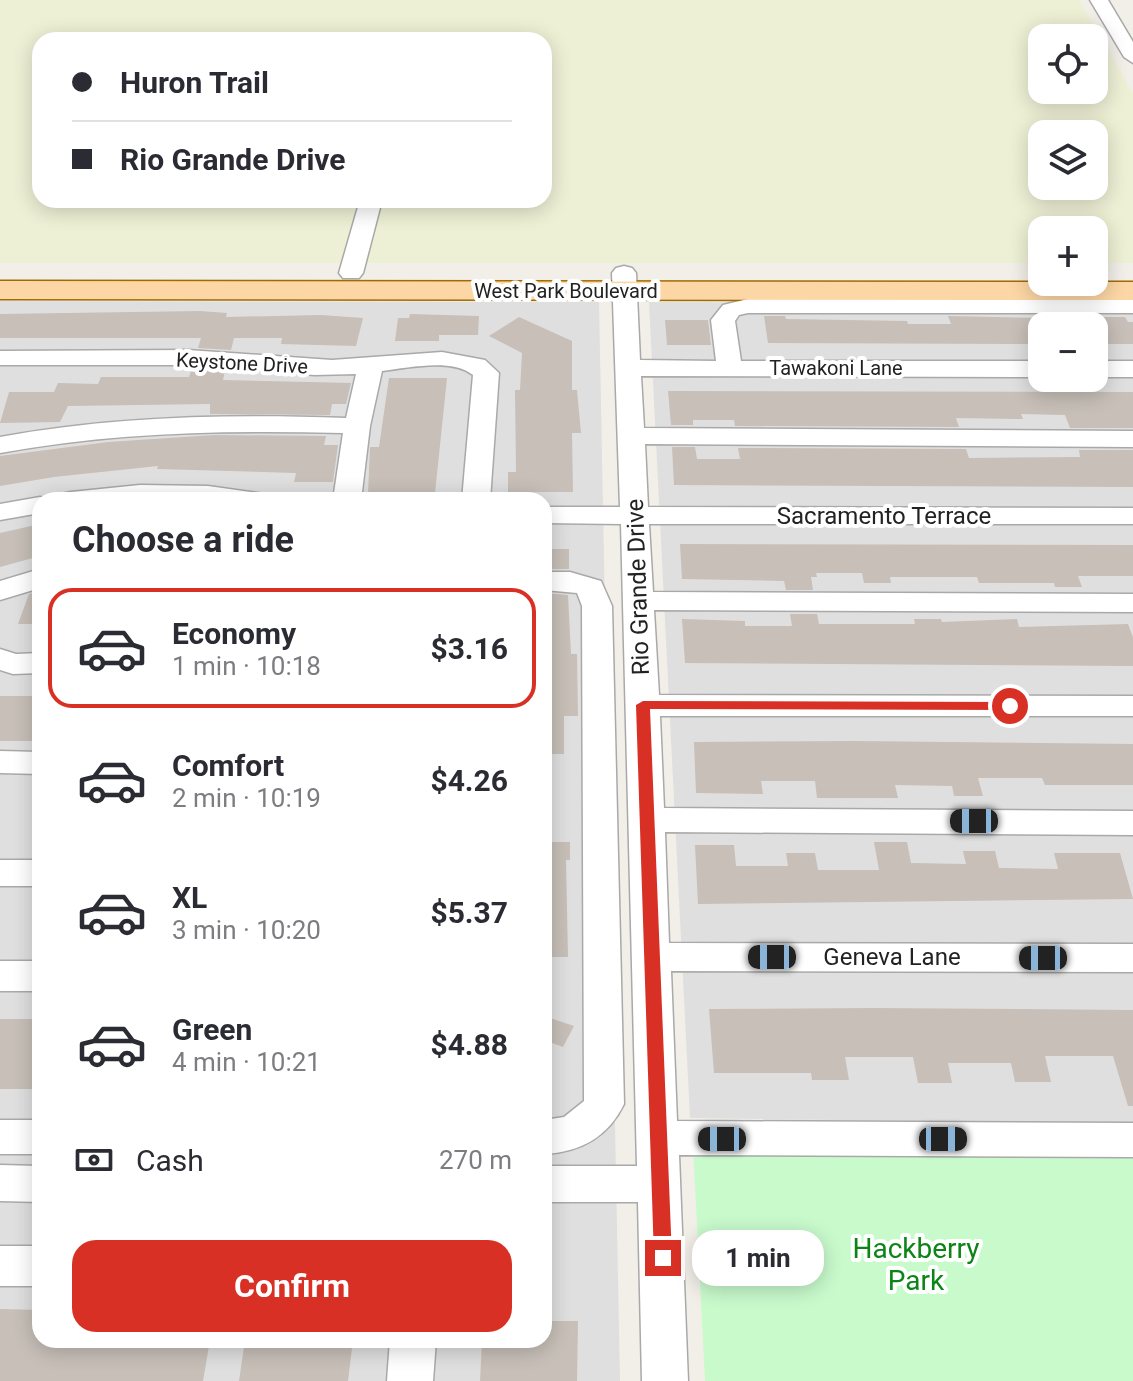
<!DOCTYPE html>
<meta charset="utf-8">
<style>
:root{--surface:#fff;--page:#f7f7f7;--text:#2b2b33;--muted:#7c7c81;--line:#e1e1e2;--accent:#d93025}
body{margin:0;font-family:Roboto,sans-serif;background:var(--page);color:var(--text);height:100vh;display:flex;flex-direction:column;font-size:30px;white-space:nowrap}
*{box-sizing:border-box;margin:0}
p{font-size:26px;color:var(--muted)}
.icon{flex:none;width:44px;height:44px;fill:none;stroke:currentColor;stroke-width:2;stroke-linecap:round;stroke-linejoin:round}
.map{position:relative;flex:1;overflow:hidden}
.details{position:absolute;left:32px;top:492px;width:520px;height:856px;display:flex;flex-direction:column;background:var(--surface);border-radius:24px;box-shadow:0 4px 20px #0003}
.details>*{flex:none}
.top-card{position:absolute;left:32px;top:32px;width:520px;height:176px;border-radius:24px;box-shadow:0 4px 20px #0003;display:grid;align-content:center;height:176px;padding:0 40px;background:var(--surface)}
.tools{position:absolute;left:1028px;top:24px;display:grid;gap:16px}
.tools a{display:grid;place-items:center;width:80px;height:80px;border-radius:16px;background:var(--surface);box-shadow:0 4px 20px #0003;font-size:40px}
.end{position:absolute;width:36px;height:36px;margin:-18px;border:10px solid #d93025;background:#fff;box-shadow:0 0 0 4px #fff}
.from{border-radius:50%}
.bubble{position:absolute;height:56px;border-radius:24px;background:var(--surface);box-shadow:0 4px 20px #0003;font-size:26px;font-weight:700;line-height:56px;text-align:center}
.car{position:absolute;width:24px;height:48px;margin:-24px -12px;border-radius:10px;box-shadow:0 0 6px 2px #0007;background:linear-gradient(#222 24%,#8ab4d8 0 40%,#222 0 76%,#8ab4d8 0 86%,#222 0)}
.top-card b{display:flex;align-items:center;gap:28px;height:76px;font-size:30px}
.top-card b+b{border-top:2px solid var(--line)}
.top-card i{width:20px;height:20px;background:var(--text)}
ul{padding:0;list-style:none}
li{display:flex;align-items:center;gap:24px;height:120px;margin:0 16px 12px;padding:0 24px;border:4px solid transparent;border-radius:24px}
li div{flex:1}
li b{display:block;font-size:30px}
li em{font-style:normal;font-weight:700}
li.selected{border-color:var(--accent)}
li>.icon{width:72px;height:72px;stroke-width:1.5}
h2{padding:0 40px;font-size:36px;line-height:96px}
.pay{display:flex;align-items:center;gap:20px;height:88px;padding:0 40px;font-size:30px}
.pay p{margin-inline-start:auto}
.action{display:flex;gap:16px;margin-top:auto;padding:16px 40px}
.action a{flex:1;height:92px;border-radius:24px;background:var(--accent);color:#fff;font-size:32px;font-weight:700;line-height:92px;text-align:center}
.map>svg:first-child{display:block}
.residential{fill:#e0dfdf;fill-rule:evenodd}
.farmland{fill:#eef0d5;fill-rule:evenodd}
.park{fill:#c8facc}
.building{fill:#c7bfb8}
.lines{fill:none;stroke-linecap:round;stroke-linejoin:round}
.minor-casing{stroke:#a9a9a9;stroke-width:3}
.major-casing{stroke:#a06b00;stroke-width:3}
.minor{fill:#fff;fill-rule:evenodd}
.major{fill:#fcd6a4;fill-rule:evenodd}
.route{fill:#d93025}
.labels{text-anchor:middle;stroke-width:8;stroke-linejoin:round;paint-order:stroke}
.far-street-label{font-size:20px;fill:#222;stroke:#fff}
.street-label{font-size:24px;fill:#222;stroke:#fff}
.near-park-label{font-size:28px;fill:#0c8416;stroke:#fff}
</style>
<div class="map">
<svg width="1133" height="1381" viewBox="0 0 1133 1381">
<rect width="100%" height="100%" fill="#f2efe9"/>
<g class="residential">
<path d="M0,301l599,1 21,1079h-620zM40,500h504v840h-504z"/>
<path d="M649,302l484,2v820l-443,-6zM1042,326h52v52h-52z"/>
</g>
<path class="farmland" d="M0,0h1079l54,93v170h-39v-33h-52v33h-1042zM1042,38h52v52h-52zM40,40h504v160h-504zM1042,134h52v52h-52z"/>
<polygon class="park" points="693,1146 1133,1147 1133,1381 705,1381"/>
<g class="building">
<polygon points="200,311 227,313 226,317 321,315 363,318 356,346 281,344 282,338 234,338 231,350 198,348 201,338 0,338 0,314"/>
<polygon points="410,314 479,316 478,335 439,335 439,341 395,341 398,318 409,318"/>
<polygon points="764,316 785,316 786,319 907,321 908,324 951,324 948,316 1042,318 1042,344 768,343"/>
<polygon points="519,317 572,341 572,390 577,390 581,433 572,433 573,492 508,492 508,472 516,472 515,390 520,390 522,353 489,336"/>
<polygon points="1094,317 1125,317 1128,322 1133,322 1133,344 1094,344"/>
<polygon points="665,320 708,320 711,345 667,345"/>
<polygon points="192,368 225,371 223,380 351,383 346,404 332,404 330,415 210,414 210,404 68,406 60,422 0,423 9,392 54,392 58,383 98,384 101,377 189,377"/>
<polygon points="389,378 447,378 435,493 368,493 370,447 379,447"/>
<polygon points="668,391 1133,392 1133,428 1070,428 1065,415 1021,414 1023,419 956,418 959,427 735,426 734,420 693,420 693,425 671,425"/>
<polygon points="214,435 326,436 324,445 338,445 333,482 294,482 296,473 157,469 158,466 54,477 0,486 0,456 108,442"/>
<polygon points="672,447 695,447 697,459 740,459 738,448 966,449 969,458 1080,457 1079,450 1133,450 1133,487 674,485"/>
<polygon points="40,524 40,556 0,567 0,533"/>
<polygon points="680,544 1133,545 1133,576 1078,576 1082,587 1055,587 1054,583 979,583 977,577 890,577 891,583 864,583 862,573 816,573 817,577 811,577 813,590 786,590 784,581 682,579"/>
<rect x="544" y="549" width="25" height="20"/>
<polygon points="40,591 40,624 18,624 29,594"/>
<polygon points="544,593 568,595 571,654 577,654 578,716 564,716 564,754 544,754"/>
<polygon points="790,614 817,614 819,624 915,624 914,619 941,619 942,622 1017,619 1019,627 1128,624 1133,637 1133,666 685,663 682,619 745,621 745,626 792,626"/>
<polygon points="0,696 39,696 33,713 40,714 40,741 0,741"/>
<polygon points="855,741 1133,744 1133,785 1045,785 1042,778 978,778 983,796 954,796 952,786 895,785 898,798 817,798 815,781 761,781 763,794 696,793 694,742"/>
<polygon points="544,842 570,842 570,860 566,860 568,957 544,957"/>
<polygon points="874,842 907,842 911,863 966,864 963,851 995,851 999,868 1058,869 1054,853 1120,853 1133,899 698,904 695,845 734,845 736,866 788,866 786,853 815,853 818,870 879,870"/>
<polygon points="873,1008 1133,1010 1133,1106 1128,1106 1113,1056 1045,1056 1051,1082 1015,1082 1011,1063 948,1063 952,1083 918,1083 913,1057 845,1057 849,1080 812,1080 811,1073 714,1073 709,1009"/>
<polygon points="544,1016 574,1026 563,1047 544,1040"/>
<rect x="0" y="1019" width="40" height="70"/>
<polygon points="0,1309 40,1310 40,1340 210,1340 203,1381 0,1381"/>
<polygon points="544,1321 578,1321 577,1381 480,1381 482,1340 544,1340"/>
<polygon points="245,1340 353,1340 348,1381 239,1381"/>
</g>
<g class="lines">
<defs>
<g id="minor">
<polygon points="1090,0 1108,0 1133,42 1133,63 1124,57"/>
<polygon points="360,200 382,200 363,273 359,278 343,278 339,273"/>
<polygon points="624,266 632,268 636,273 640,360 716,361 711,320 723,305 748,299 1133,299 1133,313 748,313 739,315 735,321 741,361 1042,361 1042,377 641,376 644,428 1133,431 1133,447 645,444 648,507 1133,508 1133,524 649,524 653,592 1133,594 1133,612 654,610 659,695 1133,696 1133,716 660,716 664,808 1133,811 1133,835 665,832 669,943 1133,944 1133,972 671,971 677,1121 1133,1123 1133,1157 679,1155 688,1381 642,1381 638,1202 544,1202 544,1166 637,1166 621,524 544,523 544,507 620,507 612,273 616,268"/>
<path d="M188,350l144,10 110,-8 43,8 14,13 -9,127h-28l11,-125c-22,-17 -64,-7 -91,-4l-12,55 -9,74h-28l10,-67c-116,-3 -229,-1 -343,20v-16c115,-21 229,-23 346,-19l10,-44 -41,1 -127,-10h-188v-14z"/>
<rect x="1094" y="361" width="39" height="16"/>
<polygon points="140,485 208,486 264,494 268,500 57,500 61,494 71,492"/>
<polygon points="40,497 51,500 40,500 40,513 0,520 0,504"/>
<polygon points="40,569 40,588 0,600 0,581"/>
<path d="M544,572h26l31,9 11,25 12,498c-16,33 -43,48 -80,50v-34l20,-3 20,-16 -2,-495 -5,-13 -33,-3z"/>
<polygon points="0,649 16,654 40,653 40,673 13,674 0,670"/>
<polygon points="0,751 40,752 40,774 0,773"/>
<rect x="0" y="860" width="40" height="26"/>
<rect x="0" y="961" width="40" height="30"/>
<rect x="0" y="1120" width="40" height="34"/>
<polygon points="0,1165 40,1166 40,1202 0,1201"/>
<rect x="0" y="1246" width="40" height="40"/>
<polygon points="390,1340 436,1340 433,1381 387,1381"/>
</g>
<polygon id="major" points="0,281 1133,282 1133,300 0,299"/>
</defs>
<use href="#minor" class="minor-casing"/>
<use href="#major" class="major-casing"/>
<use href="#minor" class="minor"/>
<use href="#major" class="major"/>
</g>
<polygon class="route" points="643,701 1010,702 1017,706 1010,710 650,709 672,1258 669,1264 663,1266 656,1264 654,1258 636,705"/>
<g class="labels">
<g class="far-street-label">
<text x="566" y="298">West Park Boulevard</text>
<text transform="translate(242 363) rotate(3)" y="7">Keystone Drive</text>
<text x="836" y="375">Tawakoni Lane</text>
</g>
<g class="street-label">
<text x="884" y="524">Sacramento Terrace</text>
<text transform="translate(638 587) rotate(-92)" y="8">Rio Grande Drive</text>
<text x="892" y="965">Geneva Lane</text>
</g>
<g class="near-park-label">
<text x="916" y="1258">Hackberry<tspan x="916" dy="32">Park</tspan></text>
</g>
</g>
</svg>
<div class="tools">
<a><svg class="icon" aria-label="locate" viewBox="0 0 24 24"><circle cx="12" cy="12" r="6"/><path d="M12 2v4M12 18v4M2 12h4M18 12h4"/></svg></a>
<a><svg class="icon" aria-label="layers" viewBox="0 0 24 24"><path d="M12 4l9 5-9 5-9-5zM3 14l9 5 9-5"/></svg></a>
<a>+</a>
<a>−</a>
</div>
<i class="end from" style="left:1010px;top:706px"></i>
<i class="end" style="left:663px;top:1258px"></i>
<div class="bubble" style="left:692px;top:1230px;width:132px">1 min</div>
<i class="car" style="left:974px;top:821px;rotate:270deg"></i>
<i class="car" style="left:772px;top:957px;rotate:270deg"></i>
<i class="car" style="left:1043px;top:958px;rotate:270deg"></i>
<i class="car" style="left:722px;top:1139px;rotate:270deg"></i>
<i class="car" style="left:943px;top:1139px;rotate:90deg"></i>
<div class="top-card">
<b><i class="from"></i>Huron Trail</b>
<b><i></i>Rio Grande Drive</b>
</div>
<section class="details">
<h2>Choose a ride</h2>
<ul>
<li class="selected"><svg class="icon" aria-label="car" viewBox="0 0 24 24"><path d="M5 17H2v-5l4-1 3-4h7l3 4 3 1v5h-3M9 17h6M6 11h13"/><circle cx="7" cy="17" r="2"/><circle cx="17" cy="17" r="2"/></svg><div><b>Economy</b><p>1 min · 10:18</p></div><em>$3.16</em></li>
<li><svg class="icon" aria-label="car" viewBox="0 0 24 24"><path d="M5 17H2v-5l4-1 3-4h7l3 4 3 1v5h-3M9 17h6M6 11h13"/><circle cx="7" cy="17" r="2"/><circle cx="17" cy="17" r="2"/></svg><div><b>Comfort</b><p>2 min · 10:19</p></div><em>$4.26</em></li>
<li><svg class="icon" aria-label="car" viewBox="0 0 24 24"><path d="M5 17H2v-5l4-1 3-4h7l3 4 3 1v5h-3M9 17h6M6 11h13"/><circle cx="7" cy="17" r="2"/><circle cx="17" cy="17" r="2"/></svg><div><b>XL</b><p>3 min · 10:20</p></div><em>$5.37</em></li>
<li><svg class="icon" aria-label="car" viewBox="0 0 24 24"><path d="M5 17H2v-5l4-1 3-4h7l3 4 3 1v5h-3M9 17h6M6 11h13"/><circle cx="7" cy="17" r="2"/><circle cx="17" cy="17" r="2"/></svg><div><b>Green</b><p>4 min · 10:21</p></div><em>$4.88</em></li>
</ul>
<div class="pay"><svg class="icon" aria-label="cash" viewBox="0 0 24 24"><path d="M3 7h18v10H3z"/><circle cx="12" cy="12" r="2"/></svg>Cash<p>270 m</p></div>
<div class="action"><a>Confirm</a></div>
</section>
</div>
